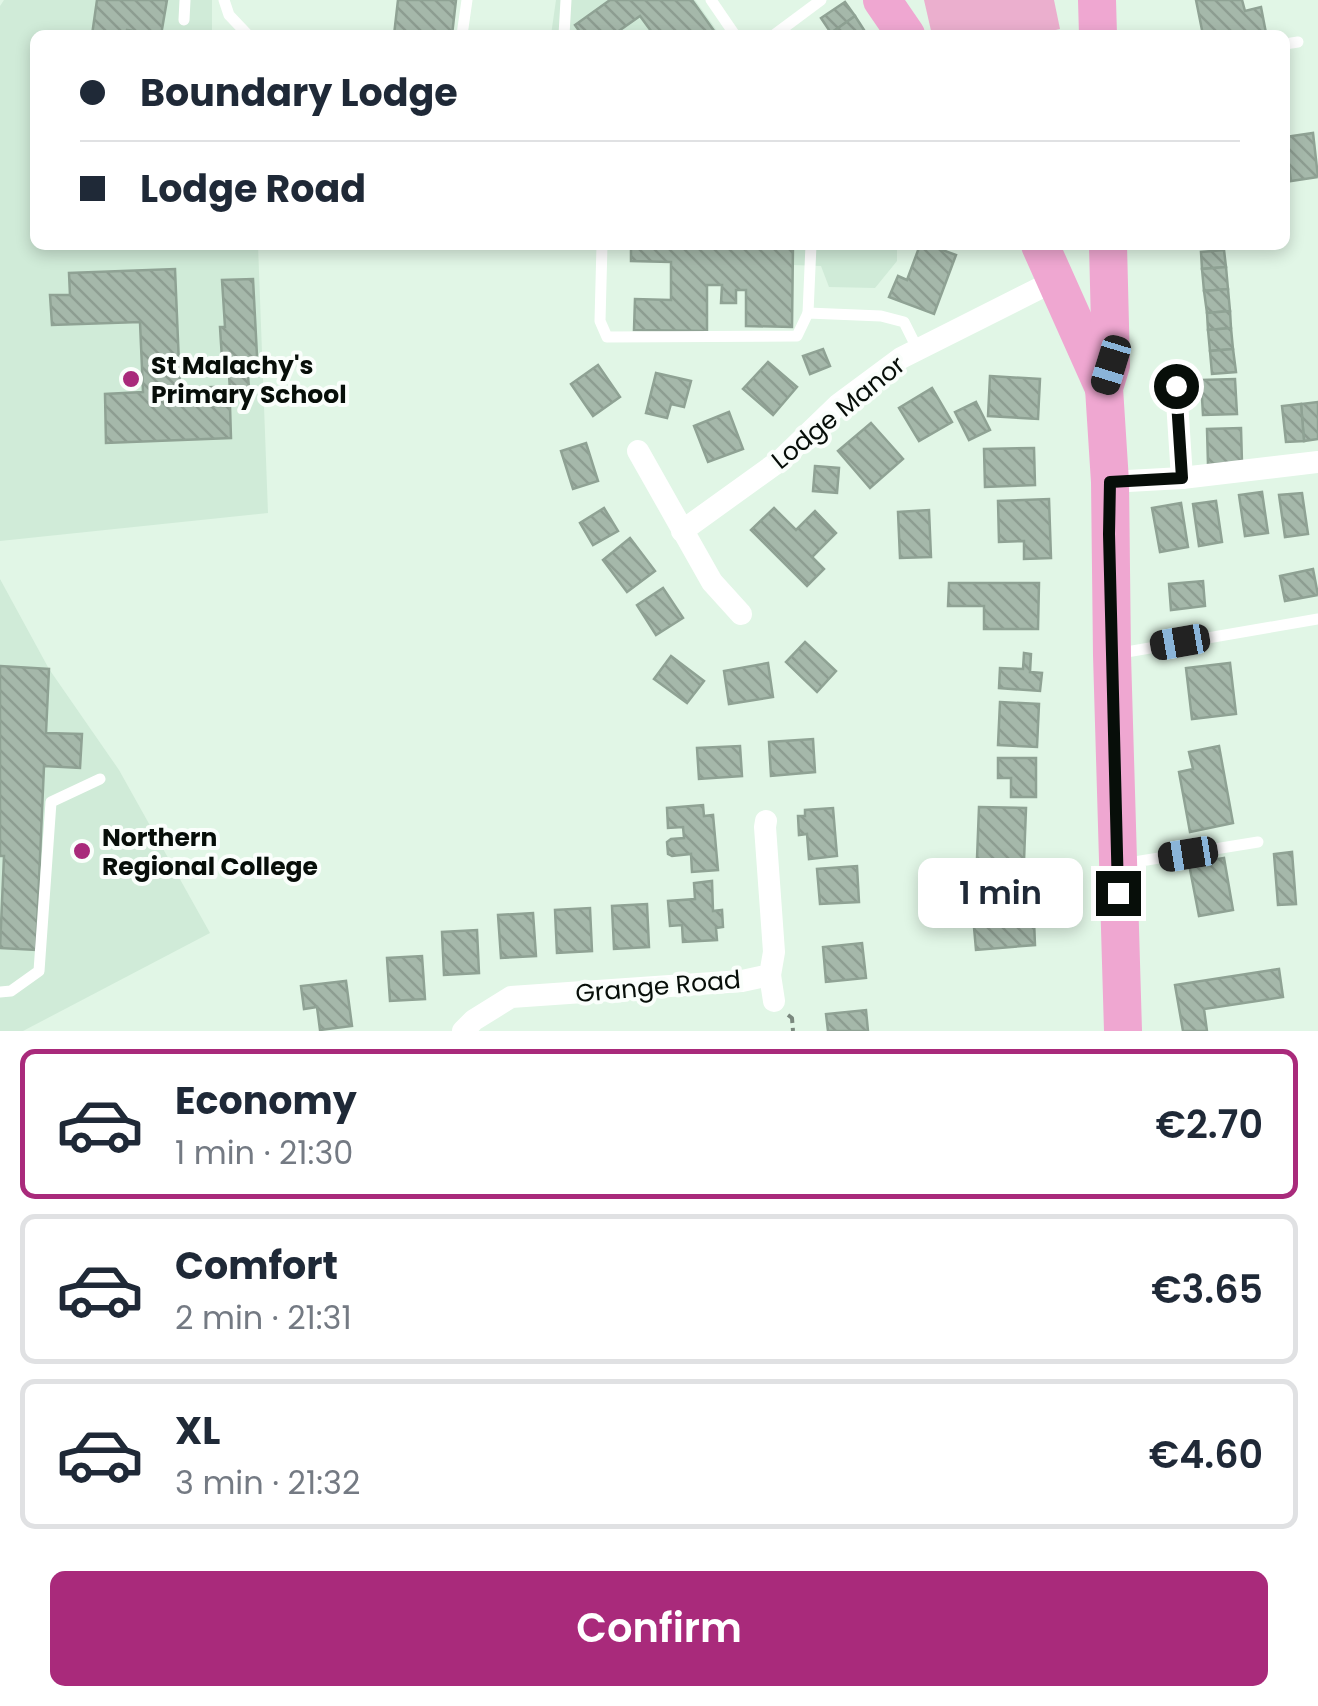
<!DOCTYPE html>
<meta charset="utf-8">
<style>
:root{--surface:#fff;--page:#f6f6f7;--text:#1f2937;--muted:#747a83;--line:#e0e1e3;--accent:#a92a7b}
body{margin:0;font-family:Poppins,sans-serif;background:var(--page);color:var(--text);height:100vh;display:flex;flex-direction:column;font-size:38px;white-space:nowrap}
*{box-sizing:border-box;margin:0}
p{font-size:32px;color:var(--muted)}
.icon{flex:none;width:55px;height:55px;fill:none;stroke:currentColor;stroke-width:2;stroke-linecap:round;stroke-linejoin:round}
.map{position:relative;height:1031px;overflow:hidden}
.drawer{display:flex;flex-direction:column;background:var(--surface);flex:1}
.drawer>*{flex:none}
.top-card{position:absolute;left:30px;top:30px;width:1260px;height:220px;border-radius:15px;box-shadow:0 5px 15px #0003;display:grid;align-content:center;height:220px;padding:0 50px;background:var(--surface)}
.end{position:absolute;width:45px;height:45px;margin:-22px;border:12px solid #070e09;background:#fff;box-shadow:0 0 0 5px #fff}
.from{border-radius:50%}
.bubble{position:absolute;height:70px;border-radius:15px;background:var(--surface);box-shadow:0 5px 15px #0003;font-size:32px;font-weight:600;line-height:70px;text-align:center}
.car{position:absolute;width:30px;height:60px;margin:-30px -15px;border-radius:12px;box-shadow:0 0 8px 2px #0007;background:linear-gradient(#222 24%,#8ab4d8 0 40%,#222 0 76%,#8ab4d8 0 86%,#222 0)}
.top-card b{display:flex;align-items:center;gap:35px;height:95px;font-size:38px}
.top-card b+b{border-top:2px solid var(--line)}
.top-card i{width:25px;height:25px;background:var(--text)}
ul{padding:18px 0 0;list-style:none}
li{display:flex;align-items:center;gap:30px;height:150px;margin:0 20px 15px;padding:0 30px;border:5px solid var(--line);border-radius:15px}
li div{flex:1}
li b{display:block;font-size:38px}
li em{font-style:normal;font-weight:600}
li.current{border-color:var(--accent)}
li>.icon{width:90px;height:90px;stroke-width:1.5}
.action{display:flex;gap:20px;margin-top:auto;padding:20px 50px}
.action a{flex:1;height:115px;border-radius:15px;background:var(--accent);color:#fff;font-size:40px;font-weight:600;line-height:115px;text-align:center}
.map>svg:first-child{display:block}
.built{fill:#d0ebd8}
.garden{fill:#ebafce}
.building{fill:url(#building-back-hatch);stroke:#8fa294;stroke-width:2.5}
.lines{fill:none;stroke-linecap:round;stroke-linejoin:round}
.path{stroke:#7a887e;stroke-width:4;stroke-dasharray:10 5;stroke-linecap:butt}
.lane{stroke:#fff;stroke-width:11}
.street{stroke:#fff;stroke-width:22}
.primary{stroke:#efa7d1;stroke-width:38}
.route{stroke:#070e09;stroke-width:12}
.poi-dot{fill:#a92a7b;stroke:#fafefb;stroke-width:4}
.labels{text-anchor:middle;stroke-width:8;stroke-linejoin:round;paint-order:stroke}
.poi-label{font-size:25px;font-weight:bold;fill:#070e09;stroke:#fafefb;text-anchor:start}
.street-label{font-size:25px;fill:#070e09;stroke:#fafefb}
</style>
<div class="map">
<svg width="1318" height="1031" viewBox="0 0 1318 1031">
<defs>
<pattern id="building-back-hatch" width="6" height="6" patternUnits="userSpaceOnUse" patternTransform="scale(2.5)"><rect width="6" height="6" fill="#a5b8aa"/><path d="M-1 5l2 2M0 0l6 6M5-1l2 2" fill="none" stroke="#8d9d91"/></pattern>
</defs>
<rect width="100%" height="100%" fill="#e1f6e6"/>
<g class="built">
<polygon points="4,0 212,0 212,35 35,35 35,245 258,245 268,513 0,541 0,6"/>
<polygon points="556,0 695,0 720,35 551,35"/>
<polygon points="794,245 897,245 897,261 875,288 829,287 821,266 793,265"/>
<polygon points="0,579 49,669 119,770 210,933 23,1031 0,1031"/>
</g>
<polygon class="garden" points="924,0 1054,0 1060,29 1033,35 932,35"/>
<g class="building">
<polygon points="97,0 167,0 161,35 127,30 126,35 92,35"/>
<polygon points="398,0 456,0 452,35 394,35"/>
<polygon points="610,0 692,0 717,35 654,35 640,16 613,35 582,35 575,25"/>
<polygon points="1196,0 1242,0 1245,11 1261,7 1266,33 1203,35"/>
<polygon points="845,2 855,16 831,33 821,18"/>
<polygon points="855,16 864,30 857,35 832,35 831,33"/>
<polygon points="1313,133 1318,177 1291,181 1285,137"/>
<polygon points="631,245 793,245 792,327 746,326 746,290 736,290 736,303 721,303 722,285 707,285 707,331 634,330 635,299 671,300 671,262 631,261"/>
<polygon points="920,245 929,245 956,255 934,314 889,297 898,276 907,280"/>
<polygon points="1224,250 1226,267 1202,269 1201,252"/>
<polygon points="1226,267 1228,289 1204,291 1202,269"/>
<polygon points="175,269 180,388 214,387 215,406 230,406 231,438 106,443 105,394 143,392 140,322 52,325 50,295 70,295 69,273"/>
<polygon points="253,279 258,375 248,375 249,389 230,390 229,375 223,375 220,327 225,327 222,280"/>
<polygon points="1228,289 1230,311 1207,313 1204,291"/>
<polygon points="1230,311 1231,328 1208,330 1207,313"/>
<polygon points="1231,328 1233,349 1210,351 1208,330"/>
<polygon points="823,349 830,366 810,374 803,356"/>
<polygon points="1233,349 1236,372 1212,374 1210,351"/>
<polygon points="768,362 797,387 773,415 743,389"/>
<polygon points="598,365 620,397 593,416 571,384"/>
<polygon points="656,373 691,381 684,407 671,404 667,418 646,413"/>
<polygon points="990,376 1040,379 1038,419 988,416"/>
<polygon points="1235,379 1237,414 1203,415 1201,380"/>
<polygon points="932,388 952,422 919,441 899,408"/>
<polygon points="976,402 990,430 969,440 955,412"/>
<polygon points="1318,402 1318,439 1304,441 1301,404"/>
<polygon points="1301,404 1304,441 1286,442 1282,406"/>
<polygon points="729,412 743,449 708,462 694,426"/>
<polygon points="871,423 903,459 870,488 838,451"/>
<polygon points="1241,428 1242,463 1208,464 1207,429"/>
<polygon points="586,443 598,481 573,489 561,451"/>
<polygon points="1034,448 1035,485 985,487 984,449"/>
<polygon points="815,466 839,468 837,493 813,491"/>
<polygon points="1262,492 1268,533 1245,536 1239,495"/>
<polygon points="1302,493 1308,534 1285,537 1279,495"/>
<polygon points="1049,499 1051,558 1024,559 1024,541 999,542 998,501"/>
<polygon points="1216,501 1222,542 1199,546 1193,504"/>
<polygon points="1181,503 1188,547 1160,552 1152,508"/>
<polygon points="604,508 618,531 593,545 580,523"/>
<polygon points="774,508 796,530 815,511 836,533 812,557 824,569 807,586 751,530"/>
<polygon points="929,510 931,557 900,558 898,512"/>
<polygon points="630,538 655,571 627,592 603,560"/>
<polygon points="1313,569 1318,595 1285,601 1280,576"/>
<polygon points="1203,581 1205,606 1171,610 1169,584"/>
<polygon points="949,583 1039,583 1038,629 984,629 984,606 948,606"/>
<polygon points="663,588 683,618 656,635 637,605"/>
<polygon points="805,642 836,671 817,692 786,662"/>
<polygon points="1024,653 1031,654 1030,672 1042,673 1040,691 999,688 1000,668 1023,669"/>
<polygon points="671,656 704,681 687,703 654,679"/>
<polygon points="768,663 773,697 729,704 724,671"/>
<polygon points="1230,663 1236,714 1192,719 1186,668"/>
<polygon points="0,666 49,669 46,733 82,734 80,768 44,766 36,950 0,948 4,856 0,856"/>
<polygon points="1000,702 1039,704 1037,747 998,745"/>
<polygon points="813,739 815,772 771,776 769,742"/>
<polygon points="740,746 742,776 699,779 697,748"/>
<polygon points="1219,746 1233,823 1190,832 1179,772 1193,769 1189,752"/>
<polygon points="998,758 1036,758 1036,797 1011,797 1011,778 998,778"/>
<polygon points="703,805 704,816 713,815 718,870 692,872 691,854 672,856 668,854 667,842 671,839 684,838 683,827 668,828 667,808"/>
<polygon points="979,807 1026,808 1024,861 977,859"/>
<polygon points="833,808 837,856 809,859 807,834 799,835 798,816 805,816 805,810"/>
<polygon points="1292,852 1296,904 1278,905 1274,854"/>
<polygon points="1224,858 1233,910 1199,916 1189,864"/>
<polygon points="857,866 859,902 820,904 817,869"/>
<polygon points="712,881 713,911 722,910 723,927 716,928 717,940 683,942 682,925 670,926 668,901 695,899 694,883"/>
<polygon points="996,891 997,905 1018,903 1019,922 1034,921 1035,945 976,950 971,893"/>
<polygon points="647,904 649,947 614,949 612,906"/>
<polygon points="590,908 592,951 557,953 555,910"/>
<polygon points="533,913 536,956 501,958 498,915"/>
<polygon points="477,930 479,973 444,975 442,932"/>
<polygon points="862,943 866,978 826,982 823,947"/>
<polygon points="422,956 425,999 390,1001 387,958"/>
<polygon points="1279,969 1283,997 1204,1009 1207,1031 1183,1031 1175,985"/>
<polygon points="346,981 352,1026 320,1030 317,1007 304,1009 301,986"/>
<polygon points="866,1010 868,1031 828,1031 826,1014"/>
</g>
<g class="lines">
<polyline class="path" points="788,1015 792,1018 793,1031"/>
<g class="lane">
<polyline points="224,0 229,15 248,35"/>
<polyline points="711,0 735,35"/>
<polyline points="184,20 185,0"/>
<polyline points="462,35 467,0"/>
<polyline points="564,35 566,0"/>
<polyline points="774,35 821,0"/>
<polyline points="1285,44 1298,42"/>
<polyline points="602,245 600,321 607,337 797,336 808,313 881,316 904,322 918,350"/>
<polyline points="808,313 811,245"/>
<polyline points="1115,654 1318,619"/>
<polyline points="1122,864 1258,842"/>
<polyline points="0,992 11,991 39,971 51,802 100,779"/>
</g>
<g class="street">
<polyline points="1176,386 1182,478"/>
<polyline points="638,451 712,582 741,614"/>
<polyline points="1110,482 1182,478 1318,462"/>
<polyline points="682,531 782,459 839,404 901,358 1056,280"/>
<polyline points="770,975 774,1001"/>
<polyline points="463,1031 474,1020 511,997 742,981 770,975 774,952 765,827 766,821"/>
</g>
<g class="primary">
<polyline points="882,0 906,35"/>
<polyline points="1097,0 1098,35"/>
<polyline points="1040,245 1103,386"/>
<polyline points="1108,245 1111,365 1104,388 1110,482 1112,655 1123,1031"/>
</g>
</g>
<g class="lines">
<polyline class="route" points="1118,893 1109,534 1110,482 1182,478 1176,386"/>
</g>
<g class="poi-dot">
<circle cx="131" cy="379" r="10"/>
<circle cx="82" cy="851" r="10"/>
</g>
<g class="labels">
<g class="poi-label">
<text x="151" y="374">St Malachy's<tspan x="151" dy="29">Primary School</tspan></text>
<text x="102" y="846">Northern<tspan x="102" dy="29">Regional College</tspan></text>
</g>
<g class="street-label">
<text transform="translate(838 412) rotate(-39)" y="9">Lodge Manor</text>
<text transform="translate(658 986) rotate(-5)" y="9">Grange Road</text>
</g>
</g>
</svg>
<i class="end from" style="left:1176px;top:386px"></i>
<i class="end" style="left:1118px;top:893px"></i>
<div class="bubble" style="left:918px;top:858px;width:165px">1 min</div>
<i class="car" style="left:1111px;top:365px;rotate:197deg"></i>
<i class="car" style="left:1180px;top:642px;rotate:260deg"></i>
<i class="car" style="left:1188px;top:854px;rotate:261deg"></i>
<div class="top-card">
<b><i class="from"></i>Boundary Lodge</b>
<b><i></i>Lodge Road</b>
</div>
</div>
<section class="drawer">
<ul>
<li class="current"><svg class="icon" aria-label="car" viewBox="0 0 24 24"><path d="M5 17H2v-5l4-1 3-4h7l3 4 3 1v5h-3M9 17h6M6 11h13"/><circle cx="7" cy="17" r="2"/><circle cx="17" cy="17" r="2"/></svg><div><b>Economy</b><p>1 min · 21:30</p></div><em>€2.70</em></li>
<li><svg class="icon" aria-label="car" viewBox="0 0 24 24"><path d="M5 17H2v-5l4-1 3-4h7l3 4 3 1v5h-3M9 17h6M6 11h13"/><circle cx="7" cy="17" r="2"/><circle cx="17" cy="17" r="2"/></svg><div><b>Comfort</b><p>2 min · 21:31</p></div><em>€3.65</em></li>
<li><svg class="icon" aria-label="car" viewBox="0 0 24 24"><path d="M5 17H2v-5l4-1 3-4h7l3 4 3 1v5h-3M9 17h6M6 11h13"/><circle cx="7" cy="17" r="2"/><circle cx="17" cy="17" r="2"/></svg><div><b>XL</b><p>3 min · 21:32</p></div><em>€4.60</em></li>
</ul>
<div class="action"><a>Confirm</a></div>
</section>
